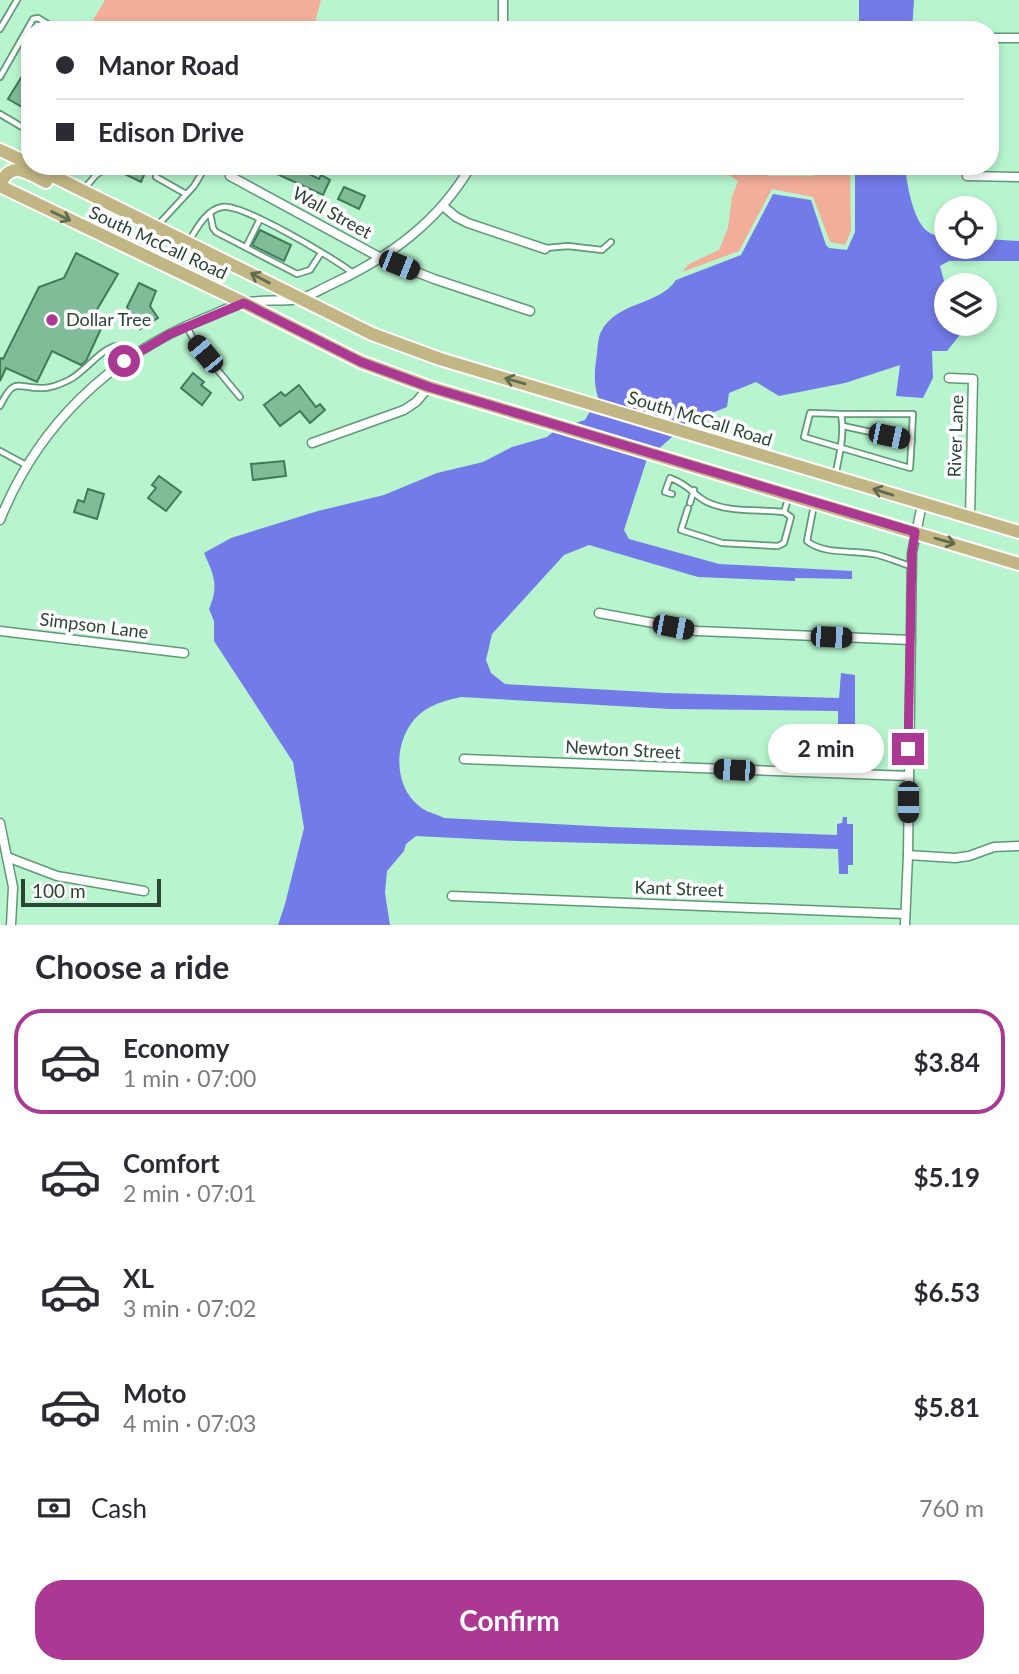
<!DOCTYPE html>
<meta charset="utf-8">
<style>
:root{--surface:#fff;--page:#f7f7f7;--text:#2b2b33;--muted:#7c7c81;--line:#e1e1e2;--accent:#ab3893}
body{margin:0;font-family:Lato,sans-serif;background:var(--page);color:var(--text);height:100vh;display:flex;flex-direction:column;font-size:26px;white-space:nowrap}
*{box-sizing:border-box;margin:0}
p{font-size:23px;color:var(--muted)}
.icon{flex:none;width:38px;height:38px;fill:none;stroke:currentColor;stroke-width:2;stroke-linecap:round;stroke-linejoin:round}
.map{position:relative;height:925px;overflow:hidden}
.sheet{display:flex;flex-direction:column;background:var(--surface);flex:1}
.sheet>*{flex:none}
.banner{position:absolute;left:21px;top:21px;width:978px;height:154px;border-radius:28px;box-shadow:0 4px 10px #0003;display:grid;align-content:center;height:154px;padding:0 35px;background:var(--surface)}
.buttons{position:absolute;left:934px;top:196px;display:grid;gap:14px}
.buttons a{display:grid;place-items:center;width:63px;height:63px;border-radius:50%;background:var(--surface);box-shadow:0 4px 10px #0003;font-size:35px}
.scale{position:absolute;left:21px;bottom:18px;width:140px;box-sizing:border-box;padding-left:7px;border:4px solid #2b4434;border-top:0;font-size:19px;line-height:24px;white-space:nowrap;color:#2b4434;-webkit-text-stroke:5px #fff;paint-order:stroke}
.end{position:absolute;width:32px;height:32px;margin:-16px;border:9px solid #ab3893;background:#fff;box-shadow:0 0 0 4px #fff}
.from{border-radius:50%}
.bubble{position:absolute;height:49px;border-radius:24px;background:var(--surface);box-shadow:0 4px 10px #0003;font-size:23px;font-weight:700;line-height:49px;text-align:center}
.car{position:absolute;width:21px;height:42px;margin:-21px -10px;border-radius:9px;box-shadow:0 0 5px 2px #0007;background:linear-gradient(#222 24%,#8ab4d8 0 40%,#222 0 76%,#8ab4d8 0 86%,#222 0)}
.banner b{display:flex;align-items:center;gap:24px;height:66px;font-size:26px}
.banner b+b{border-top:2px solid var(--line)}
.banner i{width:18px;height:18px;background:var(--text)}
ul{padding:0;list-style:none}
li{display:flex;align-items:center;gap:21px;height:105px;margin:0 14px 10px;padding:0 21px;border:4px solid transparent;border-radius:28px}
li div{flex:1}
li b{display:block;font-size:26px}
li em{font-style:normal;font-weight:700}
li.current{border-color:var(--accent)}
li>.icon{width:63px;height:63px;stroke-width:1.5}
h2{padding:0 35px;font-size:32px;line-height:84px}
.pay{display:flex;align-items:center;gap:18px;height:77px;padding:0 35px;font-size:26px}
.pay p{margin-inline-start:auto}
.action{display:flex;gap:14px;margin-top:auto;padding:14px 35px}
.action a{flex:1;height:80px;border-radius:28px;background:var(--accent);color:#fff;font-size:28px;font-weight:700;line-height:80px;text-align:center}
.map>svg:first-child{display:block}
.green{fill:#f3ae9a}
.water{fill:#727be7}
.building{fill:#81bc98;stroke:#407a59;stroke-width:2}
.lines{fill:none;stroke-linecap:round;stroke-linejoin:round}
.lane-casing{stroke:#5f9977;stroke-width:8}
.street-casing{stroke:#5f9977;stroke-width:11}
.primary-casing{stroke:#fff;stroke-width:16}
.lane{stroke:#fff;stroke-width:4.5}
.street{stroke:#fff;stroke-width:8}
.primary{stroke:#c2b784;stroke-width:12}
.oneway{stroke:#606c50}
.route{stroke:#ab3893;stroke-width:9}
.poi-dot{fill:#ab3893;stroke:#fff;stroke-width:2.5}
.labels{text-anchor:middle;stroke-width:7;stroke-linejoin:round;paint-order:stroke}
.street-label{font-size:18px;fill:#2b4434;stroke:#fff}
.poi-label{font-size:18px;fill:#2b4434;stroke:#fff;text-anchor:start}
</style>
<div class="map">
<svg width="1019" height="925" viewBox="0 0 1019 925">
<rect width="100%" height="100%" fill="#b8f5cf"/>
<g class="green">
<polygon points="105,0 321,0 313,30 87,30"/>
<polygon points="715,166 750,166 768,176 814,176 822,166 850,166 851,231 845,245 830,242 813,197 772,189 739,251 682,272 689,264 719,250 728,228 732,197 738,181"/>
</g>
<g class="water">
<polygon points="859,0 914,0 912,30 859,30"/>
<path d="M855,166h50c2,18 8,58 25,67 5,3 11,3 17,4v10h38v-8l34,2v20h-70l-9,5 7,26v32h13l3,7 -16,20h-15l1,27 -10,20 -27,-2 4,-31 -55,18 -66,13 -23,-14 -27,11 -2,14 -15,6 -16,3 -49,43 -23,71 5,9 90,25 133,7v8l-57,-1v3l-97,-4 -109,-32 -25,10 -72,79 -6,26 5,13 14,11 160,9 174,5 2,-25 14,2v53h-17v-17l-168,-2 -209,-12c-13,3 -25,6 -36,13 -31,21 -35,73 -6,96 6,6 18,8 25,12l167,9 226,8v-11l5,-1 1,-6h4v7h6v41h-5v9h-9l-1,-25 -322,-8 -100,-5 -10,8 -2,7 -17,20 -2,22 5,32h-112l7,-21 19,-76 -11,-66 -79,-121v-20l-5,-12c10,-24 5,-33 -5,-56l27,-15 87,-27 66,-16 53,-22 46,-11 29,-15 35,-10 10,-8 28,-9 13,-23c-5,-14 -3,-30 -1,-44 1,-7 1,-16 4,-21 15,-31 58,-26 75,-52l65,-25 32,-61 38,6 15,45 3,3 18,2 8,-18z"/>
</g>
<g class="building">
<polygon points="30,63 30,106 27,110 8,99"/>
<polygon points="115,166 148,166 141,182 114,169"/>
<polygon points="281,166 293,166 319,179 321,175 330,180 323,195 277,174"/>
<polygon points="344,187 365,196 359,209 338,199"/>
<polygon points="260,230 291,245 284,261 252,245"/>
<polygon points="76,253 118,274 95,313 106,318 86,361 81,365 52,351 37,382 6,368 0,381 0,358 3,359 39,287 64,278"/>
<polygon points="139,283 156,291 150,306 158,318 140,329 127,307"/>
<polygon points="193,373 204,382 201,385 211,393 202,405 181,388"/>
<polygon points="299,385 316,407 320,404 325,410 310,423 300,411 280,426 264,405 281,392 285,396"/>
<polygon points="284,461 286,476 253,480 251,464"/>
<polygon points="159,476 181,492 166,511 148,498 156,488 152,485"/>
<polygon points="88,489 104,494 97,519 74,512 78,500 84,502"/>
</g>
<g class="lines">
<defs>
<g id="lane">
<polyline points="0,29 17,0"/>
<polyline points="20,42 30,47"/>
<polyline points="0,77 33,19 38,18 57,30"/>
<polyline points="0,114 22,127"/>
<polyline points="156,177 186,194"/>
<polyline points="84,189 96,175 110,166"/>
<polyline points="210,213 213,228 216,232 297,274 310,270 321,253"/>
<polyline points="158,225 194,186 206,166"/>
<path d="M189,241c8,-13 17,-31 33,-34 20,-4 113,52 131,66"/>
<polyline points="246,247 260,219"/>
<polyline points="546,248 568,246 602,250 611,242"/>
<polyline points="187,327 196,344 240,397"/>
<path d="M0,406c15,-31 17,-17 43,-18 9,0 18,-4 26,-8 15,-7 33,-33 48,-34 7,-1 14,4 20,7"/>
<polyline points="843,426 912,441"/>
<polyline points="0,451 26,465"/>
<path d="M835,477c4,-21 10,-42 6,-63l-31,-1 -6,24 106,31 3,-54h-72"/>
<path d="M672,494l-7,-2 5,-14c20,7 23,17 37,24 23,11 52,7 77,10l7,5 -7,26 -6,3 -56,-3 -41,-13 7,-22"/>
<polyline points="690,503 694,490"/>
<path d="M814,505l-7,36c18,15 51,8 71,14 11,3 22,8 33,11"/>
<polyline points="784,512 789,496"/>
</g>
<g id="street">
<polyline points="503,28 642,30"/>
<polyline points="503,30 503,0"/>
<polyline points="990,38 1019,38"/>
<polyline points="230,176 381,258 434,279 530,311"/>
<polyline points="967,176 1019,177"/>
<polyline points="443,206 456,217 468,223 545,249"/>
<polyline points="949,378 973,379 970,517"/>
<polyline points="312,443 404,410 416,402 429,387"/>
<path d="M0,520c38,-95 110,-164 205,-202 13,-5 27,-13 40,-15 17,-4 35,-1 53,-4 11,-2 23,-10 34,-15 58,-27 106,-62 139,-118"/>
<polyline points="599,613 697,631 911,640"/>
<polyline points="0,631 184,653"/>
<polyline points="464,759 908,776"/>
<polyline points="0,823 13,887 11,925"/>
<polyline points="908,855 955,858 969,856 994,847 1019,846"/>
<polyline points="7,857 57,876 144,891"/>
<polyline points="452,896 905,914"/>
<polyline points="905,925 908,855 912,553 922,504"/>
</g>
<g id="primary">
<polyline points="0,150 30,164"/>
<polyline points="33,166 372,334 440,359 1019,532"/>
<path d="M0,185c11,-26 28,-12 46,-3"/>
<polyline points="0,186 244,303 361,362 429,387 1019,564"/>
</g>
</defs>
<use href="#lane" class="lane-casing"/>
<use href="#street" class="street-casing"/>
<use href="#primary" class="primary-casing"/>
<use href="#lane" class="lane"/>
<use href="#street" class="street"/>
<use href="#primary" class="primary"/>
</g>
<defs><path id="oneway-shaft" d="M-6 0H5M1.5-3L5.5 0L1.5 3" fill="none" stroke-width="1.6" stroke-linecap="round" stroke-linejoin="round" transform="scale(1.75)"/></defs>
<g class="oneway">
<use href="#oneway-shaft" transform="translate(61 216) rotate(26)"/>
<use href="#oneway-shaft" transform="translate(260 278) rotate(-152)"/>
<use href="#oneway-shaft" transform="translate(515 381) rotate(-164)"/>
<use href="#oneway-shaft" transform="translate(883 492) rotate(-163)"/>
<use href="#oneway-shaft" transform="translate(945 541) rotate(16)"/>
</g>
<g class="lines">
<polyline class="route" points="124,361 170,334 244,303 361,362 429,387 915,532 912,553 908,749"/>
</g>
<circle class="poi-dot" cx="52" cy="320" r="7"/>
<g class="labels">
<g class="street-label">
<text transform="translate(332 213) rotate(29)" y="6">Wall Street</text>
<text transform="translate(158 243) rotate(25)" y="6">South McCall Road</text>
<text transform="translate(700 419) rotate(17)" y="6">South McCall Road</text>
<text transform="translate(956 436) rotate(-88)" y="6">River Lane</text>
<text transform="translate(94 626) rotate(7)" y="6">Simpson Lane</text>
<text transform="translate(623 750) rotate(3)" y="6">Newton Street</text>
<text transform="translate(679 889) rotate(2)" y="6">Kant Street</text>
</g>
<g class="poi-label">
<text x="66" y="326">Dollar Tree</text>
</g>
</g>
</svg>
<div class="buttons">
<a><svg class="icon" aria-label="locate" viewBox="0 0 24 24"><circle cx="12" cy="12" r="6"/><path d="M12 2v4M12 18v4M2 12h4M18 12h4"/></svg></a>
<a><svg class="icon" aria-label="layers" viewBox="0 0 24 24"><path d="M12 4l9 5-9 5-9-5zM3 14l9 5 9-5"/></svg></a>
</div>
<div class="scale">100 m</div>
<i class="end from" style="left:124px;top:361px"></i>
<i class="end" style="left:908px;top:749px"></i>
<div class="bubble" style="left:768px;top:724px;width:116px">2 min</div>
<i class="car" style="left:399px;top:265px;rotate:112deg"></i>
<i class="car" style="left:205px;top:354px;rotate:320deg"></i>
<i class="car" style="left:889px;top:436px;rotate:102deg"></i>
<i class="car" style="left:673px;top:627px;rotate:101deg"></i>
<i class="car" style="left:831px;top:637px;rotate:92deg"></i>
<i class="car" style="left:734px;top:770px;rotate:273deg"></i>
<i class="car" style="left:908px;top:802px;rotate:180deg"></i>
<div class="banner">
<b><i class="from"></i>Manor Road</b>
<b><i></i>Edison Drive</b>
</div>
</div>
<section class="sheet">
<h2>Choose a ride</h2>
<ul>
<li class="current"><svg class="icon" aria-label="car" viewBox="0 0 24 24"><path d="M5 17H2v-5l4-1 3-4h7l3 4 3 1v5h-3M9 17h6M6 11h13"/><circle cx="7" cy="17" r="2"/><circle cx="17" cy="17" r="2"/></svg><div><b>Economy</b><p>1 min · 07:00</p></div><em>$3.84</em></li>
<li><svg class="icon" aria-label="car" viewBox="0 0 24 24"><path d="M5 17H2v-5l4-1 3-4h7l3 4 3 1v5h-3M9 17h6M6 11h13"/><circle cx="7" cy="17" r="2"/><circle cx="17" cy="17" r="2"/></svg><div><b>Comfort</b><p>2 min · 07:01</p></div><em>$5.19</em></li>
<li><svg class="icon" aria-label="car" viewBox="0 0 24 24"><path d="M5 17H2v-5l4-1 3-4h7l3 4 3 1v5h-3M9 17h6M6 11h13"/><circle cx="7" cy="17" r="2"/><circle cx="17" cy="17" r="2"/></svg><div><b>XL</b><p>3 min · 07:02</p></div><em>$6.53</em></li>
<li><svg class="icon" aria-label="car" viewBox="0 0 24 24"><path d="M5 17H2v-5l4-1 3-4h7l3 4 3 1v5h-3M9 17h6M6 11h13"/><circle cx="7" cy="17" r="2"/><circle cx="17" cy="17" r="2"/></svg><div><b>Moto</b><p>4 min · 07:03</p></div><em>$5.81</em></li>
</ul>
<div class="pay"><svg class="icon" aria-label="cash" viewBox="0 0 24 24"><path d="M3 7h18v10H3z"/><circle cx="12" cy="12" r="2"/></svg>Cash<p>760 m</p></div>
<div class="action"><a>Confirm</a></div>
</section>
